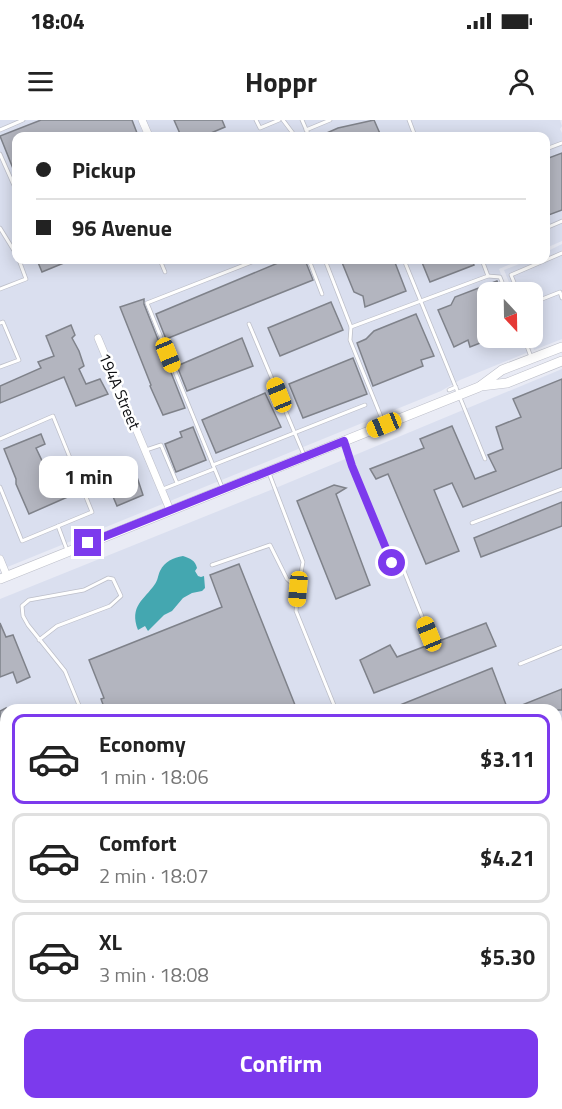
<!DOCTYPE html>
<meta charset="utf-8">
<style>
:root{--surface:#fff;--page:#f2f2f2;--text:#222;--muted:#767676;--line:#e0e0e0;--accent:#7c3aed}
body{margin:0;font-family:"Titillium Web",sans-serif;background:var(--page);color:var(--text);height:100vh;display:flex;flex-direction:column;font-size:22px;white-space:nowrap}
*{box-sizing:border-box;margin:0}
p{font-size:20px;color:var(--muted)}
.icon{flex:none;width:33px;height:33px;fill:none;stroke:currentColor;stroke-width:2;stroke-linecap:round;stroke-linejoin:round}
.map{position:relative;flex:1;overflow:hidden}
.side{position:absolute;left:0px;top:584px;width:562px;height:406px;display:flex;flex-direction:column;background:var(--surface);border-radius:18px 18px 0 0;box-shadow:0 3px 15px #0003}
.side>*{flex:none}
.banner{position:absolute;left:12px;top:12px;width:538px;height:132px;border-radius:12px;box-shadow:0 3px 15px #0003;display:grid;align-content:center;height:132px;padding:0 24px;background:var(--surface)}
.needle{width:39px;rotate:158deg}
.tools{position:absolute;left:477px;top:162px;display:grid;gap:12px}
.tools a{display:grid;place-items:center;width:66px;height:66px;border-radius:12px;background:var(--surface);box-shadow:0 3px 15px #0003;font-size:30px}
.end{position:absolute;width:27px;height:27px;margin:-14px;border:8px solid #7c3aed;background:#fff;box-shadow:0 0 0 3px #fff}
.from{border-radius:50%}
.bubble{position:absolute;height:42px;border-radius:12px;background:var(--surface);box-shadow:0 3px 15px #0003;font-size:20px;font-weight:700;line-height:42px;text-align:center}
.car{position:absolute;width:18px;height:36px;margin:-18px -9px;border-radius:8px;box-shadow:0 0 4px 2px #0007;background:linear-gradient(#f5c518 24%,#345 0 40%,#f5c518 0 76%,#345 0 86%,#f5c518 0)}
.banner b{display:flex;align-items:center;gap:21px;height:57px;font-size:22px}
.banner b+b{border-top:2px solid var(--line)}
.banner i{width:15px;height:15px;background:var(--text)}
ul{padding:10px 0 0;list-style:none}
li{display:flex;align-items:center;gap:18px;height:90px;margin:0 12px 9px;padding:0 12px;border:3px solid var(--line);border-radius:12px}
li div{flex:1}
li b{display:block;font-size:22px}
li em{font-style:normal;font-weight:700}
li.selected{border-color:var(--accent)}
li>.icon{width:54px;height:54px;stroke-width:1.5}
.primary-button{display:flex;gap:12px;margin-top:auto;padding:12px 24px}
.primary-button a{flex:1;height:69px;border-radius:12px;background:var(--accent);color:#fff;font-size:24px;font-weight:700;line-height:69px;text-align:center}
.status{display:flex;justify-content:space-between;align-items:center;height:42px;padding:0 30px;background:var(--surface);direction:ltr}
.status svg{height:16px;fill:currentColor}
header{display:flex;justify-content:space-between;align-items:center;height:78px;padding:0 24px;background:var(--surface);font-size:27px;font-weight:700}
.map>svg:first-child{display:block}
.built{fill:#dadfef}
.water{fill:#44a7b0}
.building{fill:#b3b5bf;stroke:#7f828a;stroke-width:1.5}
.lines{fill:none;stroke-linecap:round;stroke-linejoin:round}
.service-casing{stroke:#bdbfc9;stroke-width:4.5}
.minor-casing{stroke:#bdbfc9;stroke-width:8}
.tertiary-casing{stroke:#bdbfc9;stroke-width:10}
.secondary-casing{stroke:#bdbfc9;stroke-width:10}
.motorway-casing{stroke:#bdbfc9;stroke-width:14}
.path{stroke:#93959c;stroke-width:1.5;stroke-dasharray:4.5 4.5;stroke-linecap:butt}
.service{stroke:#fff;stroke-width:3}
.minor{stroke:#fff;stroke-width:7}
.tertiary{stroke:#fff;stroke-width:8}
.secondary{stroke:#fff;stroke-width:9}
.motorway{stroke:#fff;stroke-width:12}
.rail{stroke:#35363b;stroke-width:2;stroke-dasharray:10 10;stroke-linecap:butt}
.route{stroke:#7c3aed;stroke-width:8}
.labels{text-anchor:middle;stroke-width:5;stroke-linejoin:round;paint-order:stroke}
.street-label{font-size:16px;fill:#0c0d10;stroke:#fff}
</style>
<div class="status"><b>18:04</b><svg viewBox="0 0 49 12"><path d="M0 12V9h3v3zM5 12V6h3v6zM10 12V3h3v9zM15 12V0h3v12zM26 1h20v11H26zM47 4h2v5h-2z"/></svg></div>
<header><svg class="icon" aria-label="menu" viewBox="0 0 24 24"><path d="M4 6h16M4 12h16M4 18h16"/></svg>Hoppr<svg class="icon" aria-label="person" viewBox="0 0 24 24"><circle cx="12" cy="8" r="4"/><path d="M4 21q1-7 8-7t8 7"/></svg></header>
<div class="map">
<svg width="562" height="989" viewBox="0 0 562 989">
<rect width="100%" height="100%" fill="#e9ebf5"/>
<g class="built">
<polygon points="0,0 560,0 562,6 560,9 562,13 562,121 546,128 546,16 16,16 16,140 520,140 499,149 508,172 488,172 488,218 526,218 531,231 460,260 441,271 0,450"/>
<polygon points="562,124 562,219 534,230 530,218 532,218 532,172 513,172 504,150 529,140 546,140 546,132"/>
<polygon points="562,249 562,648 557,651 556,590 6,590 6,984 217,984 209,989 0,989 0,479 278,367"/>
<polygon points="562,910 562,989 417,989 426,984 556,984 557,913"/>
</g>
<path class="water" d="M183,436c8,3 12,4 14,12l-2,3 3,5 3,1 3,-1 1,12 -3,3 -10,2 -9,5 -11,13 -8,4 -16,16 -3,-5 -7,4c-9,-24 6,-30 17,-46 3,-4 3,-9 5,-13 5,-10 13,-13 23,-15z"/>
<g class="building">
<polygon points="41,0 132,0 137,13 128,16 16,16 16,56 0,16"/>
<polygon points="174,0 222,0 225,7 204,16 181,16"/>
<polygon points="374,0 381,16 320,16 338,8"/>
<polygon points="562,33 562,90 546,96 546,39"/>
<polygon points="37,140 71,140 42,152"/>
<polygon points="285,140 305,140 313,160 166,219 156,194"/>
<polygon points="341,140 394,140 406,171 365,187 363,176 354,172"/>
<polygon points="421,140 472,140 474,145 430,162"/>
<polygon points="497,161 502,172 488,172 488,220 470,227 468,220 454,227 438,190 451,185 455,177"/>
<polygon points="144,179 144,184 185,288 163,295 150,266 151,265 120,187"/>
<polygon points="331,182 343,210 280,236 268,208"/>
<polygon points="416,194 434,236 421,240 423,246 373,266 357,223 366,219 374,211"/>
<polygon points="71,205 75,215 72,218 79,231 84,246 79,249 86,264 100,259 108,274 76,286 64,257 0,283 0,266 41,248 38,242 54,236 46,216"/>
<polygon points="242,218 253,246 187,271 177,246"/>
<polygon points="353,238 367,274 303,298 289,264"/>
<polygon points="562,259 562,348 463,387 452,363 434,370 459,431 426,444 388,354 376,359 370,349 424,328 420,319 452,306 475,359 496,351 488,335 503,329 496,307 521,297 513,279"/>
<polygon points="265,273 281,307 216,333 202,300"/>
<polygon points="193,307 206,340 176,352 165,324 182,317 180,312"/>
<polygon points="41,314 45,324 36,328 46,349 59,344 72,375 29,394 16,364 16,359 4,329"/>
<polygon points="136,354 143,375 117,386 108,365"/>
<polygon points="334,365 346,368 336,374 370,465 336,479 297,381"/>
<polygon points="562,382 562,406 481,437 474,418"/>
<polygon points="239,444 297,590 105,590 101,579 104,578 89,540 222,487 210,455"/>
<polygon points="0,503 6,517 13,515 30,557 17,563 13,552 0,557"/>
<polygon points="486,503 496,526 374,573 360,540 390,525 397,537"/>
<polygon points="492,548 508,590 390,590 390,589"/>
<polygon points="562,569 562,590 513,590 512,589"/>
<polygon points="6,588 6,636 0,638 0,591"/>
<polygon points="0,660 6,674 5,720 0,706"/>
<polygon points="0,898 6,912 6,923 0,926"/>
</g>
<g class="lines">
<defs>
<g id="service">
<polyline points="256,0 260,8 279,0"/>
<polyline points="283,0 295,16"/>
<polyline points="302,0 309,16"/>
<polyline points="409,0 415,16"/>
<polyline points="0,10 23,0"/>
<polyline points="306,10 330,0"/>
<polyline points="546,29 562,23"/>
<polyline points="0,34 16,70"/>
<polyline points="0,108 16,134"/>
<polyline points="546,108 562,101"/>
<polyline points="160,140 165,152"/>
<polyline points="309,140 322,174"/>
<polyline points="325,140 351,207 488,156 482,140"/>
<polyline points="404,140 485,339"/>
<polyline points="488,156 500,157 506,172"/>
<polyline points="0,169 26,159 19,140"/>
<polyline points="518,172 511,155 562,133"/>
<polyline points="532,183 560,172 562,178"/>
<polyline points="0,203 3,202 19,240 0,247"/>
<polyline points="249,204 304,335"/>
<polyline points="351,207 350,220 384,304"/>
<polyline points="524,218 531,237"/>
<polyline points="449,270 456,267"/>
<polyline points="0,319 53,296 92,392 22,421 0,367"/>
<polyline points="344,323 352,346 391,443 404,451 429,514"/>
<polyline points="146,330 161,325 177,363"/>
<polyline points="213,345 147,183 257,140"/>
<polyline points="269,353 303,442 298,469 296,491 336,590"/>
<polyline points="222,367 213,345 365,285"/>
<polyline points="163,369 214,349"/>
<polyline points="472,403 562,369"/>
<polyline points="58,406 67,430"/>
<polyline points="212,445 270,425 287,459 298,469"/>
<polyline points="39,520 57,506 110,486 121,476 113,459 108,458 84,470 29,480 22,486 23,496 28,505 65,551 81,590"/>
<polyline points="520,544 562,527"/>
<polyline points="556,656 562,653"/>
<polyline points="556,663 562,660"/>
<polyline points="556,671 562,670"/>
<polyline points="0,946 6,947"/>
<polyline points="406,984 407,989"/>
<polyline points="540,984 542,989"/>
</g>
<g id="minor">
<polyline points="142,0 149,16"/>
<polyline points="98,218 170,390"/>
<polyline points="0,439 7,456"/>
<polyline points="0,973 6,972"/>
<polyline points="91,984 125,989"/>
</g>
<g id="tertiary">
<polyline points="556,892 562,890"/>
<polyline points="375,989 384,984"/>
</g>
<g id="secondary">
<polyline points="481,266 507,263 562,241"/>
<polyline points="0,459 459,275 479,267 502,250 562,227"/>
</g>
<g id="motorway">
<polyline points="556,819 562,816"/>
<polyline points="556,833 562,831"/>
<polyline points="247,989 256,984"/>
<polyline points="272,989 281,984"/>
</g>
</defs>
<use href="#service" class="service-casing"/>
<use href="#minor" class="minor-casing"/>
<use href="#tertiary" class="tertiary-casing"/>
<use href="#secondary" class="secondary-casing"/>
<use href="#motorway" class="motorway-casing"/>
<polyline class="path" points="227,989 236,984"/>
<use href="#service" class="service"/>
<use href="#minor" class="minor"/>
<use href="#tertiary" class="tertiary"/>
<use href="#secondary" class="secondary"/>
<use href="#motorway" class="motorway"/>
<g class="rail">
<polyline points="556,860 562,858"/>
<polyline points="317,989 326,984"/>
</g>
</g>
<g class="lines">
<polyline class="route" points="88,423 344,321 352,346 392,443"/>
</g>
<g class="labels">
<g class="street-label">
<text transform="translate(120 271) rotate(67)" y="6">194A Street</text>
</g>
</g>
</svg>
<div class="tools">
<a><svg class="needle" viewBox="-14 -14 28 28"><path d="M0-13l5 13h-10z" fill="#e53935"/><path d="M0 13l5-13h-10z" fill="#767676"/></svg></a>
</div>
<i class="end from" style="left:392px;top:443px"></i>
<i class="end" style="left:88px;top:423px"></i>
<div class="bubble" style="left:39px;top:336px;width:99px">1 min</div>
<i class="car" style="left:168px;top:235px;rotate:158deg"></i>
<i class="car" style="left:279px;top:275px;rotate:338deg"></i>
<i class="car" style="left:384px;top:305px;rotate:248deg"></i>
<i class="car" style="left:298px;top:469px;rotate:185deg"></i>
<i class="car" style="left:429px;top:514px;rotate:338deg"></i>
<div class="banner">
<b><i class="from"></i>Pickup</b>
<b><i></i>96 Avenue</b>
</div>
<section class="side">
<ul>
<li class="selected"><svg class="icon" aria-label="car" viewBox="0 0 24 24"><path d="M5 17H2v-5l4-1 3-4h7l3 4 3 1v5h-3M9 17h6M6 11h13"/><circle cx="7" cy="17" r="2"/><circle cx="17" cy="17" r="2"/></svg><div><b>Economy</b><p>1 min · 18:06</p></div><em>$3.11</em></li>
<li><svg class="icon" aria-label="car" viewBox="0 0 24 24"><path d="M5 17H2v-5l4-1 3-4h7l3 4 3 1v5h-3M9 17h6M6 11h13"/><circle cx="7" cy="17" r="2"/><circle cx="17" cy="17" r="2"/></svg><div><b>Comfort</b><p>2 min · 18:07</p></div><em>$4.21</em></li>
<li><svg class="icon" aria-label="car" viewBox="0 0 24 24"><path d="M5 17H2v-5l4-1 3-4h7l3 4 3 1v5h-3M9 17h6M6 11h13"/><circle cx="7" cy="17" r="2"/><circle cx="17" cy="17" r="2"/></svg><div><b>XL</b><p>3 min · 18:08</p></div><em>$5.30</em></li>
</ul>
<div class="primary-button"><a>Confirm</a></div>
</section>
</div>
